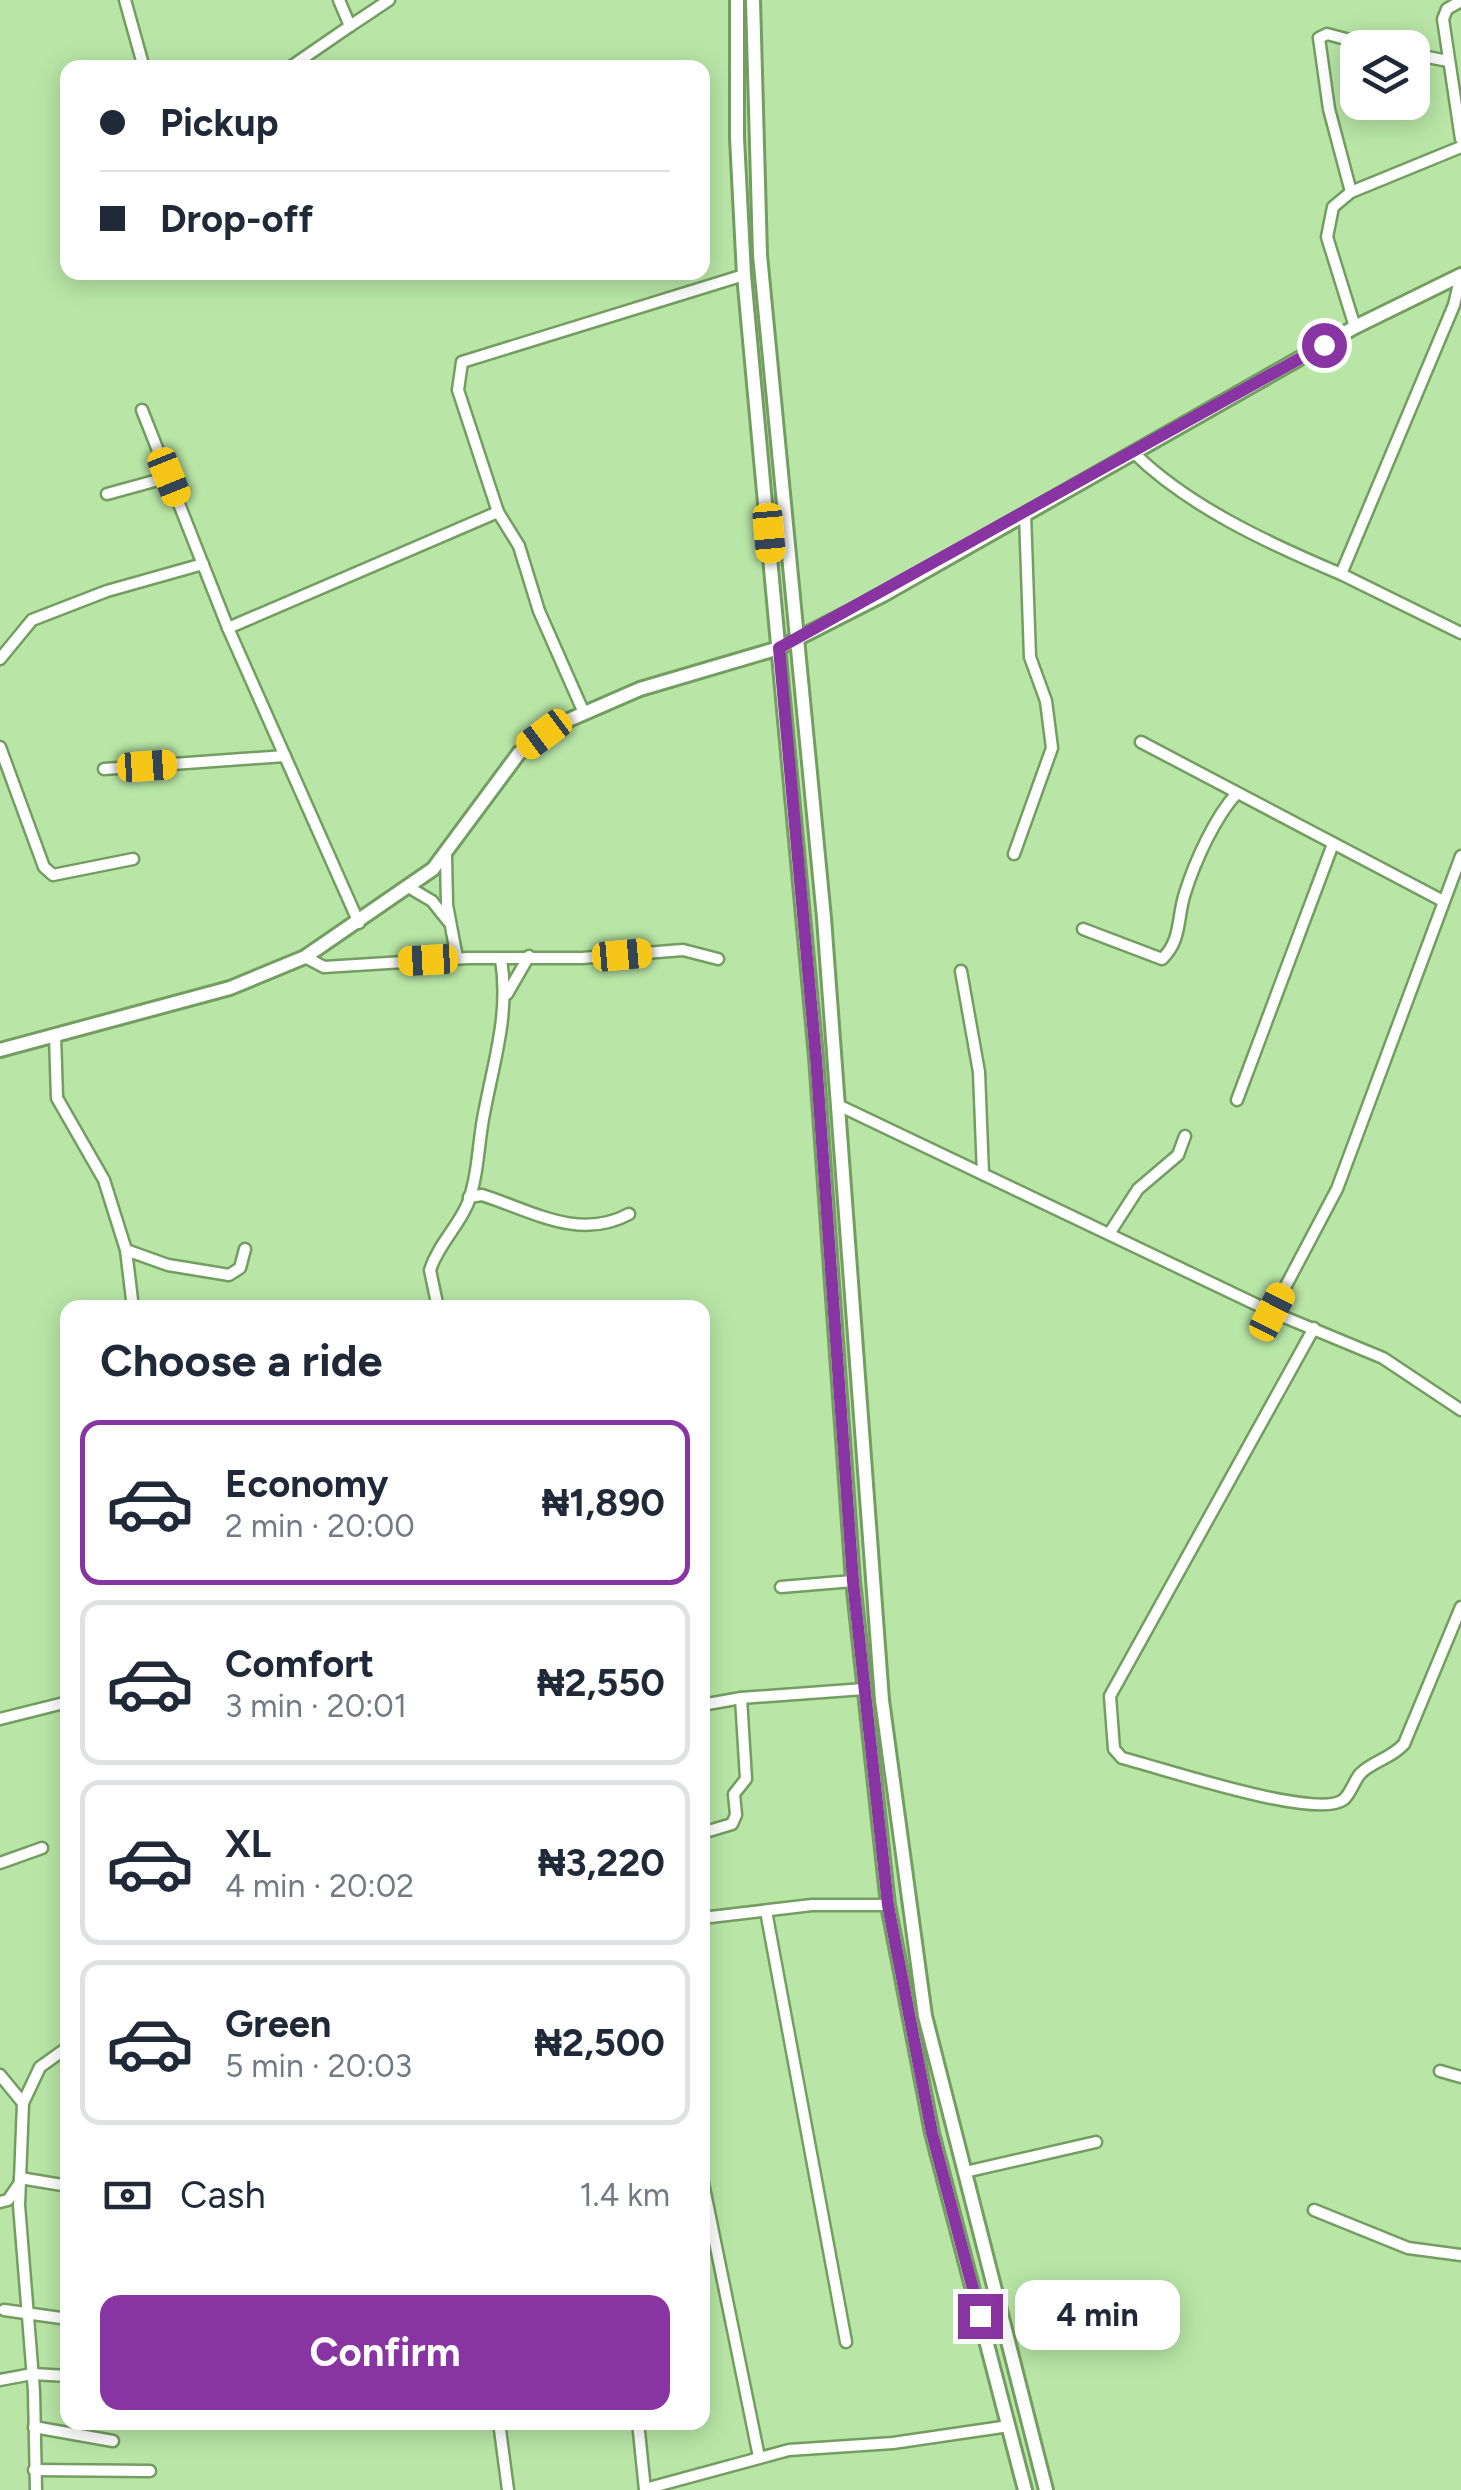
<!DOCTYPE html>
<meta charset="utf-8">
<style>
:root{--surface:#fff;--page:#f6f6f7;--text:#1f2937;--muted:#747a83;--line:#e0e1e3;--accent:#8834a3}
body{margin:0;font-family:Figtree,sans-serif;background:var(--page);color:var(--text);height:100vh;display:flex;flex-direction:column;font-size:38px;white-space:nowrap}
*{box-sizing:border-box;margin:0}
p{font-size:32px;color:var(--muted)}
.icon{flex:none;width:55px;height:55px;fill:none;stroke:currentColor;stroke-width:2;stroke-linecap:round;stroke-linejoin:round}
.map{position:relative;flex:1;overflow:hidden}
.side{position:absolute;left:60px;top:1300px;width:650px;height:1130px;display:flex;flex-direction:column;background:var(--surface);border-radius:20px;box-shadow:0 5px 25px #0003}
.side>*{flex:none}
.guide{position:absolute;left:60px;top:60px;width:650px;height:220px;border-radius:20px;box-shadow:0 5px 25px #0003;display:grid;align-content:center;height:220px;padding:0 40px;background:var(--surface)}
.tools{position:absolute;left:1340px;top:30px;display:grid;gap:20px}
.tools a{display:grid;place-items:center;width:90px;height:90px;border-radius:20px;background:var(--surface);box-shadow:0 5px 25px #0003;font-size:50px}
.end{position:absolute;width:45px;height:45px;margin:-22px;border:12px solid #8834a3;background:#fff;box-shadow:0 0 0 5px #fff}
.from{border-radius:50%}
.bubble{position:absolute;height:70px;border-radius:20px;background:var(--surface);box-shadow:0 5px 25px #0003;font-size:32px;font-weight:700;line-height:70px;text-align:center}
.car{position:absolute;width:30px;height:60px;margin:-30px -15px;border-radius:12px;box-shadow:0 0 8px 2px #0007;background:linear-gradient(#f5c518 24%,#345 0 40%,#f5c518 0 76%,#345 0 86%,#f5c518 0)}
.guide b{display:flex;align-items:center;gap:35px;height:95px;font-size:38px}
.guide b+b{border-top:2px solid var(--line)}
.guide i{width:25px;height:25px;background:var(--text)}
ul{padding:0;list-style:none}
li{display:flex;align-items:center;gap:30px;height:165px;margin:0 20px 15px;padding:0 20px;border:5px solid var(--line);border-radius:20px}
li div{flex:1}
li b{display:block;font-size:38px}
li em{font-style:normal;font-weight:700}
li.selected{border-color:var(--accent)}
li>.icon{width:90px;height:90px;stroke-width:1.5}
h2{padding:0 40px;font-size:45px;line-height:120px}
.pay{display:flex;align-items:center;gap:25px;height:110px;padding:0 40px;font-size:38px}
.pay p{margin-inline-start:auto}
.button{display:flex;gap:20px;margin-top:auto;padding:20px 40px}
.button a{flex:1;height:115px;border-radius:20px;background:var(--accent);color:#fff;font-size:40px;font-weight:700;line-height:115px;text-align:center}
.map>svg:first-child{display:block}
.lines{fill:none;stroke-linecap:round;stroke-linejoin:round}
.minor-casing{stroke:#739d61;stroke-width:15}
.tertiary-casing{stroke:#739d61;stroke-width:18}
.minor{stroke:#fff;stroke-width:10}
.tertiary{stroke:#fff;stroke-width:12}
.route{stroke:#8834a3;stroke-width:12}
</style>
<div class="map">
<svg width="1461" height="2490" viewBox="0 0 1461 2490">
<rect width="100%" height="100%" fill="#b9e6a7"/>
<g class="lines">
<defs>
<g id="minor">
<polyline points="125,0 144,68"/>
<polyline points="339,0 350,26 389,0"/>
<polyline points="1461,1 1447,9 1443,19 1461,139"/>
<polyline points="1412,54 1448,61"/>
<polyline points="289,68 350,26"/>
<polyline points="1351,192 1329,109 1319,38 1327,34 1380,48"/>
<polyline points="1461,275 1454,305 1341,574 1461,633"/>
<polyline points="1355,327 1327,237 1333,207 1351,192 1461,147"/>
<polyline points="142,410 228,628 359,923"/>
<path d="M1134,453c55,54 136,91 207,121"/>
<polyline points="107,494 169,477"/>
<polyline points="228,628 498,512"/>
<polyline points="0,659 32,620 107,591 203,564"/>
<polyline points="584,713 539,611 519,546 498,512 458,390 462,362 744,275"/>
<polyline points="1141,742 1443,901"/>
<polyline points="0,747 44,867 53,875 133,859"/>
<polyline points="104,769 285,756"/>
<polyline points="1014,854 1052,748 1046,701 1030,657 1025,514"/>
<polyline points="446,856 447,905 457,958"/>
<polyline points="410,888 432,901 448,921"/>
<path d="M1083,929l79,30c20,-19 15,-42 23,-66 10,-32 30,-76 52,-100"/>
<polyline points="305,957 324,967 468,958 582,958 683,950 718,959"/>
<polyline points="961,971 979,1072 983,1174"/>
<polyline points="507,994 529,956"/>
<polyline points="55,1035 57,1098 104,1180 126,1250 133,1308"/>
<polyline points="1237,1100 1333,844"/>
<polyline points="838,1105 1272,1312 1383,1358 1461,1410"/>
<path d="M469,1197l13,-2c50,16 97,46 147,19"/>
<polyline points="1109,1234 1138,1189 1178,1155 1185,1136"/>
<polyline points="126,1250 168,1265 229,1275 240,1268 245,1249"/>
<path d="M438,1308l-8,-38c8,-25 28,-43 38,-67 10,-28 10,-56 15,-84 10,-56 27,-103 18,-160"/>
<polyline points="1272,1312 1337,1189 1461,856"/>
<path d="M1314,1328l-204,368 4,53 8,9c37,9 193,62 221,42 7,-5 11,-19 17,-26 11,-12 32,-16 44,-30l57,-137"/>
<polyline points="781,1587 853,1581"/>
<polyline points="702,1705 741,1698 864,1689"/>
<polyline points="0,1719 68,1702"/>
<polyline points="702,1833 732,1824 736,1815 734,1794 746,1779 741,1698"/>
<polyline points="0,1863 42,1848"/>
<polyline points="766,1911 846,2342"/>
<polyline points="702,1918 812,1905 888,1905"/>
<polyline points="1440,2071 1461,2077"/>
<polyline points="0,2075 23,2103"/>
<polyline points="965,2172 1096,2142"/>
<polyline points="20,2178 68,2186"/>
<polyline points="702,2178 759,2457"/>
<polyline points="0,2202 8,2200 19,2184"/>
<polyline points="1314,2210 1408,2248 1461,2255"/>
<polyline points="4,2310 68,2319"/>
<polyline points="0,2380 32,2374 68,2376"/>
<polyline points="499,2422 508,2490"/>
<polyline points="638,2422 645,2490"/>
<polyline points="34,2427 113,2441"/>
<polyline points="34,2470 150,2471"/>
<polyline points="645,2489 789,2450 893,2443 1009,2426"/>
<polyline points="36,2490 34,2391 19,2205 23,2103 40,2067 68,2047"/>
</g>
<g id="tertiary">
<polyline points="737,0 737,138 744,275 816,1057 853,1581 888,1905 932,2133 1025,2490"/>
<polyline points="753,0 760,255 824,918 882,1700 925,2016 1046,2490"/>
<polyline points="0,1050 230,988 305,957 433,869 519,753 564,722 640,689 779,648 883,595 1355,327 1461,275"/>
</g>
</defs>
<use href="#minor" class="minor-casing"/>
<use href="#tertiary" class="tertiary-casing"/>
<use href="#minor" class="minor"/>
<use href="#tertiary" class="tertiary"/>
</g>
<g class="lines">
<polyline class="route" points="980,2316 932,2133 888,1905 853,1581 816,1058 779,648 1324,345"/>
</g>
</svg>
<div class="tools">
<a><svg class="icon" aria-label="layers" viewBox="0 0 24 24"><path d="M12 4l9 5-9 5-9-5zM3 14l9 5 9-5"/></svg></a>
</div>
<i class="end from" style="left:1324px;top:345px"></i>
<i class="end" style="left:980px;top:2316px"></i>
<div class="bubble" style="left:1015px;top:2280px;width:165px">4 min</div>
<i class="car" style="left:169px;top:477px;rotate:158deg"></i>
<i class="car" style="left:769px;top:533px;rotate:175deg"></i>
<i class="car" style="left:544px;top:734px;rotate:233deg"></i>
<i class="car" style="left:147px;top:766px;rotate:86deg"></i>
<i class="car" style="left:622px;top:955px;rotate:85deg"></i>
<i class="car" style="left:428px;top:960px;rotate:267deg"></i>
<i class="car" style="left:1272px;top:1312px;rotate:27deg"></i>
<div class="guide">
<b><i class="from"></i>Pickup</b>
<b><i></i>Drop-off</b>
</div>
<section class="side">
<h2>Choose a ride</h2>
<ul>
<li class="selected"><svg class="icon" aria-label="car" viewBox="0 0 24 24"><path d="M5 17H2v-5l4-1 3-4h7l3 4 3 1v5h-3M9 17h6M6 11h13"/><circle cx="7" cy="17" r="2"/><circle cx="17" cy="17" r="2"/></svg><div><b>Economy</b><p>2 min · 20:00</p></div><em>₦1,890</em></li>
<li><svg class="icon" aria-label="car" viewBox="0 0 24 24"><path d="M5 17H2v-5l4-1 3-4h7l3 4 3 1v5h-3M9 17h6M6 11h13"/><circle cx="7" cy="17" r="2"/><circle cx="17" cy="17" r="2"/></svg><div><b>Comfort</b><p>3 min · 20:01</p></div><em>₦2,550</em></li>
<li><svg class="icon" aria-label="car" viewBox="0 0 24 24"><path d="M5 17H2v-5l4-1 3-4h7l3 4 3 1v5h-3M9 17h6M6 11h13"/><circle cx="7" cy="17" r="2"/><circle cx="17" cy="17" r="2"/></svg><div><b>XL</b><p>4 min · 20:02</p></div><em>₦3,220</em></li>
<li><svg class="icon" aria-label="car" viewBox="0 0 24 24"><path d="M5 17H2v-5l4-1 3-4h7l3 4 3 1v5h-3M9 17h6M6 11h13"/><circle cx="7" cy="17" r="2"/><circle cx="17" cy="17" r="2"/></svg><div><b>Green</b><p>5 min · 20:03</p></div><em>₦2,500</em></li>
</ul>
<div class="pay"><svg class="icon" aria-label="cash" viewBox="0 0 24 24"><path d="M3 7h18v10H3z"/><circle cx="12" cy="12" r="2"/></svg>Cash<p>1.4 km</p></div>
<div class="button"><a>Confirm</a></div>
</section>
</div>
